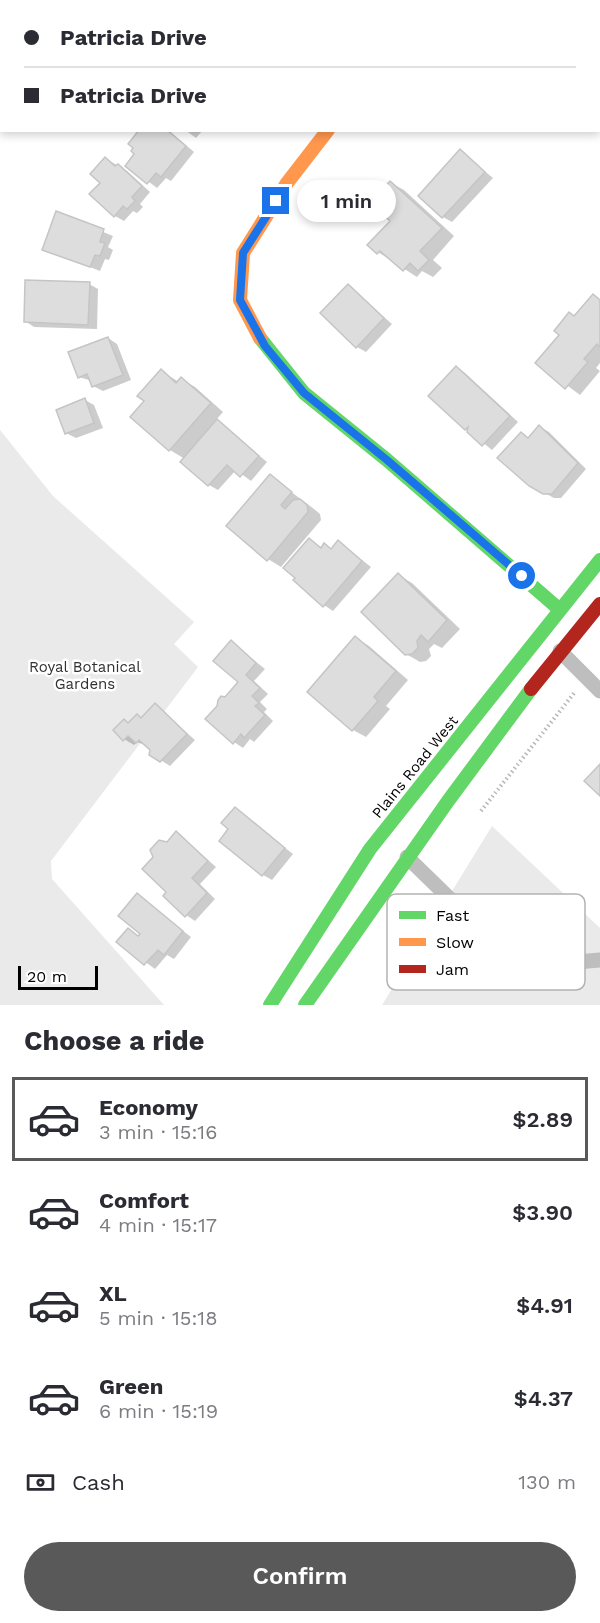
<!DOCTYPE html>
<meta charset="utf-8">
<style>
:root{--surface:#fff;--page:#f7f7f7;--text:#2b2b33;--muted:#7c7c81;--line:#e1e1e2;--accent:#595959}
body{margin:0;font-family:"Work Sans",sans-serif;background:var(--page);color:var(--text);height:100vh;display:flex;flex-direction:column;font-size:22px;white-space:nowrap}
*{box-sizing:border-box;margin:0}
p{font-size:20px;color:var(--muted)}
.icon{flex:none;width:33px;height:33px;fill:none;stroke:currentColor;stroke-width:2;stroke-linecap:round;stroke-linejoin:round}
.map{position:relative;height:1005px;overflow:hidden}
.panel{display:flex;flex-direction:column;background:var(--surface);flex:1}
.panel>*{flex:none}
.top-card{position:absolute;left:0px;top:0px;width:600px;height:132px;box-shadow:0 3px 9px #0003;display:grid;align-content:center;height:132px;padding:0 24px;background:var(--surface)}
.scale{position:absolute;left:18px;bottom:15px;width:80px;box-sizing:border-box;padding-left:6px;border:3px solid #000;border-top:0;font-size:16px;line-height:21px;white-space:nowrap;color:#000;-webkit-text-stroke:4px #fff;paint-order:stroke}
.end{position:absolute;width:27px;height:27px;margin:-14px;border:8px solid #1a73e8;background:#fff;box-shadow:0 0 0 3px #fff}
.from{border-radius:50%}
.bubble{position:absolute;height:42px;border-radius:21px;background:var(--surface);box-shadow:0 3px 9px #0003;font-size:20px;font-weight:600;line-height:42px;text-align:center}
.top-card b{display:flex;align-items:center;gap:21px;height:57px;font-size:22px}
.top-card b+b{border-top:2px solid var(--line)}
.top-card i{width:15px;height:15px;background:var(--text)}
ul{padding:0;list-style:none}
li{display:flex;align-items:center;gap:18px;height:84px;margin:0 12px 9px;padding:0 12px;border:3px solid transparent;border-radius:0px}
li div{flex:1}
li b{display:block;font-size:22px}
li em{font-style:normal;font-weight:600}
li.active{border-color:var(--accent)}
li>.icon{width:54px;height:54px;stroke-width:1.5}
h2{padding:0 24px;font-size:27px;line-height:72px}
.pay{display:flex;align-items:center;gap:15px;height:66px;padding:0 24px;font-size:22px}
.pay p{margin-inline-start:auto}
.primary-button{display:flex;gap:12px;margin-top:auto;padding:12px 24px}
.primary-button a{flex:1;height:69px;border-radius:36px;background:var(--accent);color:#fff;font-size:24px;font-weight:600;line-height:69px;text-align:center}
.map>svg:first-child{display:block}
.green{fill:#eaeaea}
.shadow{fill:#0003}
.building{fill:#ddd;stroke:#c5c5c5;stroke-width:1.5}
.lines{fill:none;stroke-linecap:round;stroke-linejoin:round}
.path{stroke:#b8b8b8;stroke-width:4;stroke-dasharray:1.5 3;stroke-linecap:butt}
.lane{stroke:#bebebe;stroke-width:15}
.street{stroke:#bebebe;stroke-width:30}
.fast{stroke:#63d668;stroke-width:14}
.slow{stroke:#ff974d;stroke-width:14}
.jam{stroke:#b3261e;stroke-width:14}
.route{stroke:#1a73e8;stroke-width:8}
.labels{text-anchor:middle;stroke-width:5;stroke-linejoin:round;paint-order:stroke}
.park-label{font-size:15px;fill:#303030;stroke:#fff}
.street-label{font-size:15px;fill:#000;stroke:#fff}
.key{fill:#fff;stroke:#b2b2b2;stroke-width:1.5}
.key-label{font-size:16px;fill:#000}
</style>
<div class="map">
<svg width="600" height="1005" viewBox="0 0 600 1005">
<rect width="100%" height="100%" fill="#fff"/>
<g class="green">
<polygon points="0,430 53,496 194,622 174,644 198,667 51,861 52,879 164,1005 0,1005"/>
<polygon points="492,826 600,928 600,1005 382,1005"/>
</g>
<g class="shadow">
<polygon points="267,0 297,0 299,2 266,2"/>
<polygon points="598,11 600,13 598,57"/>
<polygon points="141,130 168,130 194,152 171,181 166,178 157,188 127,165 136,154"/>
<polygon points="185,130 203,130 196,138"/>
<polygon points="460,151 493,178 452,222 443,217"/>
<polygon points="106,159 127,171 150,192 140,204 143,207 137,213 133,211 124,221 115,216 102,183"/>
<polygon points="391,183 404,190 454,236 433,260 442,268 433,277 422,271 417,277 378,252 392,221"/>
<polygon points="57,213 113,236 108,247 113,250 109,260 105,259 100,271 44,249"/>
<polygon points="89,284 98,289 97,329 34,327 25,321"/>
<polygon points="348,286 392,324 366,352 357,347"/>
<polygon points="593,296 600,300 600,363 596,368 600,371 580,395 537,363"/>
<polygon points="108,338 117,344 131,380 103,391 93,386 92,381 79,377"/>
<polygon points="456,367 465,373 518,422 492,450 466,429"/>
<polygon points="161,371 179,382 181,379 195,387 223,412 216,420 267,462 251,481 236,470 218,490 209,485 185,459 170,450 146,401"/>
<polygon points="85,400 94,405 103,428 76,438 66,433"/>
<polygon points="540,427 549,432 586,469 561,498 554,498 530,485 521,434 529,439"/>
<polygon points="270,476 314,509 320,514 321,520 281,567 268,559"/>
<polygon points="309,540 322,548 325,545 332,550 339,542 371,567 333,611 324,605"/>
<polygon points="398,575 412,583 460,629 442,648 434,644 429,649 431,656 426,661 420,662 406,654"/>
<polygon points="356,638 369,646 408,680 386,706 390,709 366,737 353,730"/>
<polygon points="231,642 265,669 254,681 268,694 260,702 267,709 264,712 273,721 254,742 250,739 243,748 234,742 226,698 240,682"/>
<polygon points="155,705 195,740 170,766 151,754 151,750 147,746 137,742 134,745 124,739 130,724 138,716 143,718"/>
<polygon points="235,809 293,854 272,880 263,875 231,829"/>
<polygon points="177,833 216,867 200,884 215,899 195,921 186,915 168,892 167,844"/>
<polygon points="137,895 191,937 174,959 167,955 155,969 118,942 128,930 139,937 142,934"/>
</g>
<g class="building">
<polygon points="139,130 167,130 186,146 161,177 156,173 147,184 125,166 134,154 131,151 133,148 128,144"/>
<polygon points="460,149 485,172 442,218 418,196"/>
<polygon points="105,157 115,166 118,164 142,186 132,197 135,201 127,209 123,206 114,217 89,194 100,183 90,174"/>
<polygon points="390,181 442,228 420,251 429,260 418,271 410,263 403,271 380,251 377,254 367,245 390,221 370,203"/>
<polygon points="56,211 104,229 100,242 105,243 100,256 95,255 90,267 42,250"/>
<polygon points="25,280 90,282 88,325 24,322"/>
<polygon points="348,284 384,318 356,348 320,313"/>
<polygon points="593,294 600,300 600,347 597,344 584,359 588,362 565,389 535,363 559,335 554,331 569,312 574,316"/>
<polygon points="108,337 123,375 92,387 87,374 78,378 68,352"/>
<polygon points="456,366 510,416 482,446 467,432 468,427 465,430 428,396"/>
<polygon points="161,369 176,383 181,377 211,403 169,451 130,417 144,401 137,396"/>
<polygon points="85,398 94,423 65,434 56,410"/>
<polygon points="217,419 259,456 240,477 227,465 208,486 180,462"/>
<polygon points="539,425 578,463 552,494 543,494 529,486 497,458 521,432 528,438"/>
<polygon points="270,474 292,492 281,505 285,509 293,500 300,499 307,505 308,512 267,561 226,526"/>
<polygon points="309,538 321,548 324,543 331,549 338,540 362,561 323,607 293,580 295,578 283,568"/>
<polygon points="398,573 447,620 428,642 421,635 417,641 418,648 412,654 405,655 361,612"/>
<polygon points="355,636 396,671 374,697 378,701 352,731 307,692"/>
<polygon points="231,640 256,663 246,675 260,688 252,696 259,703 255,706 265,715 244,738 241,734 233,744 205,719 217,706 218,700 221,696 225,697 238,682 213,661"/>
<polygon points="155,703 187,734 160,762 149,755 150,750 139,740 136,743 128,736 123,741 113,730 124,719 128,723 137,714 141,718"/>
<polygon points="600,764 600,796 584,781"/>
<polygon points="235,807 285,848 262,876 219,841 228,829 221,823"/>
<polygon points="176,831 208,861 192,878 207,893 185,917 163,896 166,892 142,869 153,857 150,850 159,840 167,842"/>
<polygon points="137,893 183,931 164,955 158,950 144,965 116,942 128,928 138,936 140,934 118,916"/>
</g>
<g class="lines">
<polyline class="path" points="481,811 575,692"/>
<g class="lane">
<polyline points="560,651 600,691"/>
<polyline points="407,857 486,934 542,965 600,960"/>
</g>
<polyline class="street" points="434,2 435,0"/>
<g class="fast">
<polyline points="260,338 304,393 387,460 559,609"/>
<polyline points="270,1005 370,849 600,560"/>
<polyline points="305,1005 448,801 531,689"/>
</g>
<polyline class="slow" points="260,338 240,300 243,253 287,183 328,130"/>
<polyline class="jam" points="531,689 600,604"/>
</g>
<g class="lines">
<polyline class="route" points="276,201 243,253 240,300 265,346 304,393 387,460 522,576"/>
</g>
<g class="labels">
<g class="park-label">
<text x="85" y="672">Royal Botanical<tspan x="85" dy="17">Gardens</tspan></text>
</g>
<g class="street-label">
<text transform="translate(415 767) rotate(-51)" y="5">Plains Road West</text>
</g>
</g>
<rect x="387" y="894" width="198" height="96" rx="9" class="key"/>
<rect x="399" y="911" width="27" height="8" fill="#63d668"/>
<rect x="399" y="938" width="27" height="8" fill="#ff974d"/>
<rect x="399" y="965" width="27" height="8" fill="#b3261e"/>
<g class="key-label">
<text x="436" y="921">Fast</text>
<text x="436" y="948">Slow</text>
<text x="436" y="975">Jam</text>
</g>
</svg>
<div class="scale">20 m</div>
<i class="end from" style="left:522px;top:576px"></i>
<i class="end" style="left:276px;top:201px"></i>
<div class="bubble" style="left:297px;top:180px;width:99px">1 min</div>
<div class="top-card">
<b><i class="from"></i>Patricia Drive</b>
<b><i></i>Patricia Drive</b>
</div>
</div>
<section class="panel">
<h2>Choose a ride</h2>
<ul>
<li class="active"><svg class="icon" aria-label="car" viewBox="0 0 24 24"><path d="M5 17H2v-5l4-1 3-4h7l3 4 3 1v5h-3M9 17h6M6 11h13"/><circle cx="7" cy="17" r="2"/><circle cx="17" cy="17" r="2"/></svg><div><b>Economy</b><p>3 min · 15:16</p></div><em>$2.89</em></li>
<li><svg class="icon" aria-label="car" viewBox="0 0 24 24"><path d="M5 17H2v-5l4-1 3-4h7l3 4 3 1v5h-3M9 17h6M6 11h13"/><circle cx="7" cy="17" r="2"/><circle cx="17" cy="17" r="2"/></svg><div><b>Comfort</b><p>4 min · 15:17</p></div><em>$3.90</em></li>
<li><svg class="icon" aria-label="car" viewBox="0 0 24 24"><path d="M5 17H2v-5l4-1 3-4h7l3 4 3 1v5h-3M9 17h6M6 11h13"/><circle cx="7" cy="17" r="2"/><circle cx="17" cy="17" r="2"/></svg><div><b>XL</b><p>5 min · 15:18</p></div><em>$4.91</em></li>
<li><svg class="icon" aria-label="car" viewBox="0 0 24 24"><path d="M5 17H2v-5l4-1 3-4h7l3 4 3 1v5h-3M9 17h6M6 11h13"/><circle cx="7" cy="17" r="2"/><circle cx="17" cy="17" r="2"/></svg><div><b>Green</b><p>6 min · 15:19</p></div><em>$4.37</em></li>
</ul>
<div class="pay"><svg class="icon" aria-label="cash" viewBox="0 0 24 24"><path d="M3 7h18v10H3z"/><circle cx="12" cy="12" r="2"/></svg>Cash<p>130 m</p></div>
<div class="primary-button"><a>Confirm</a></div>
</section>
